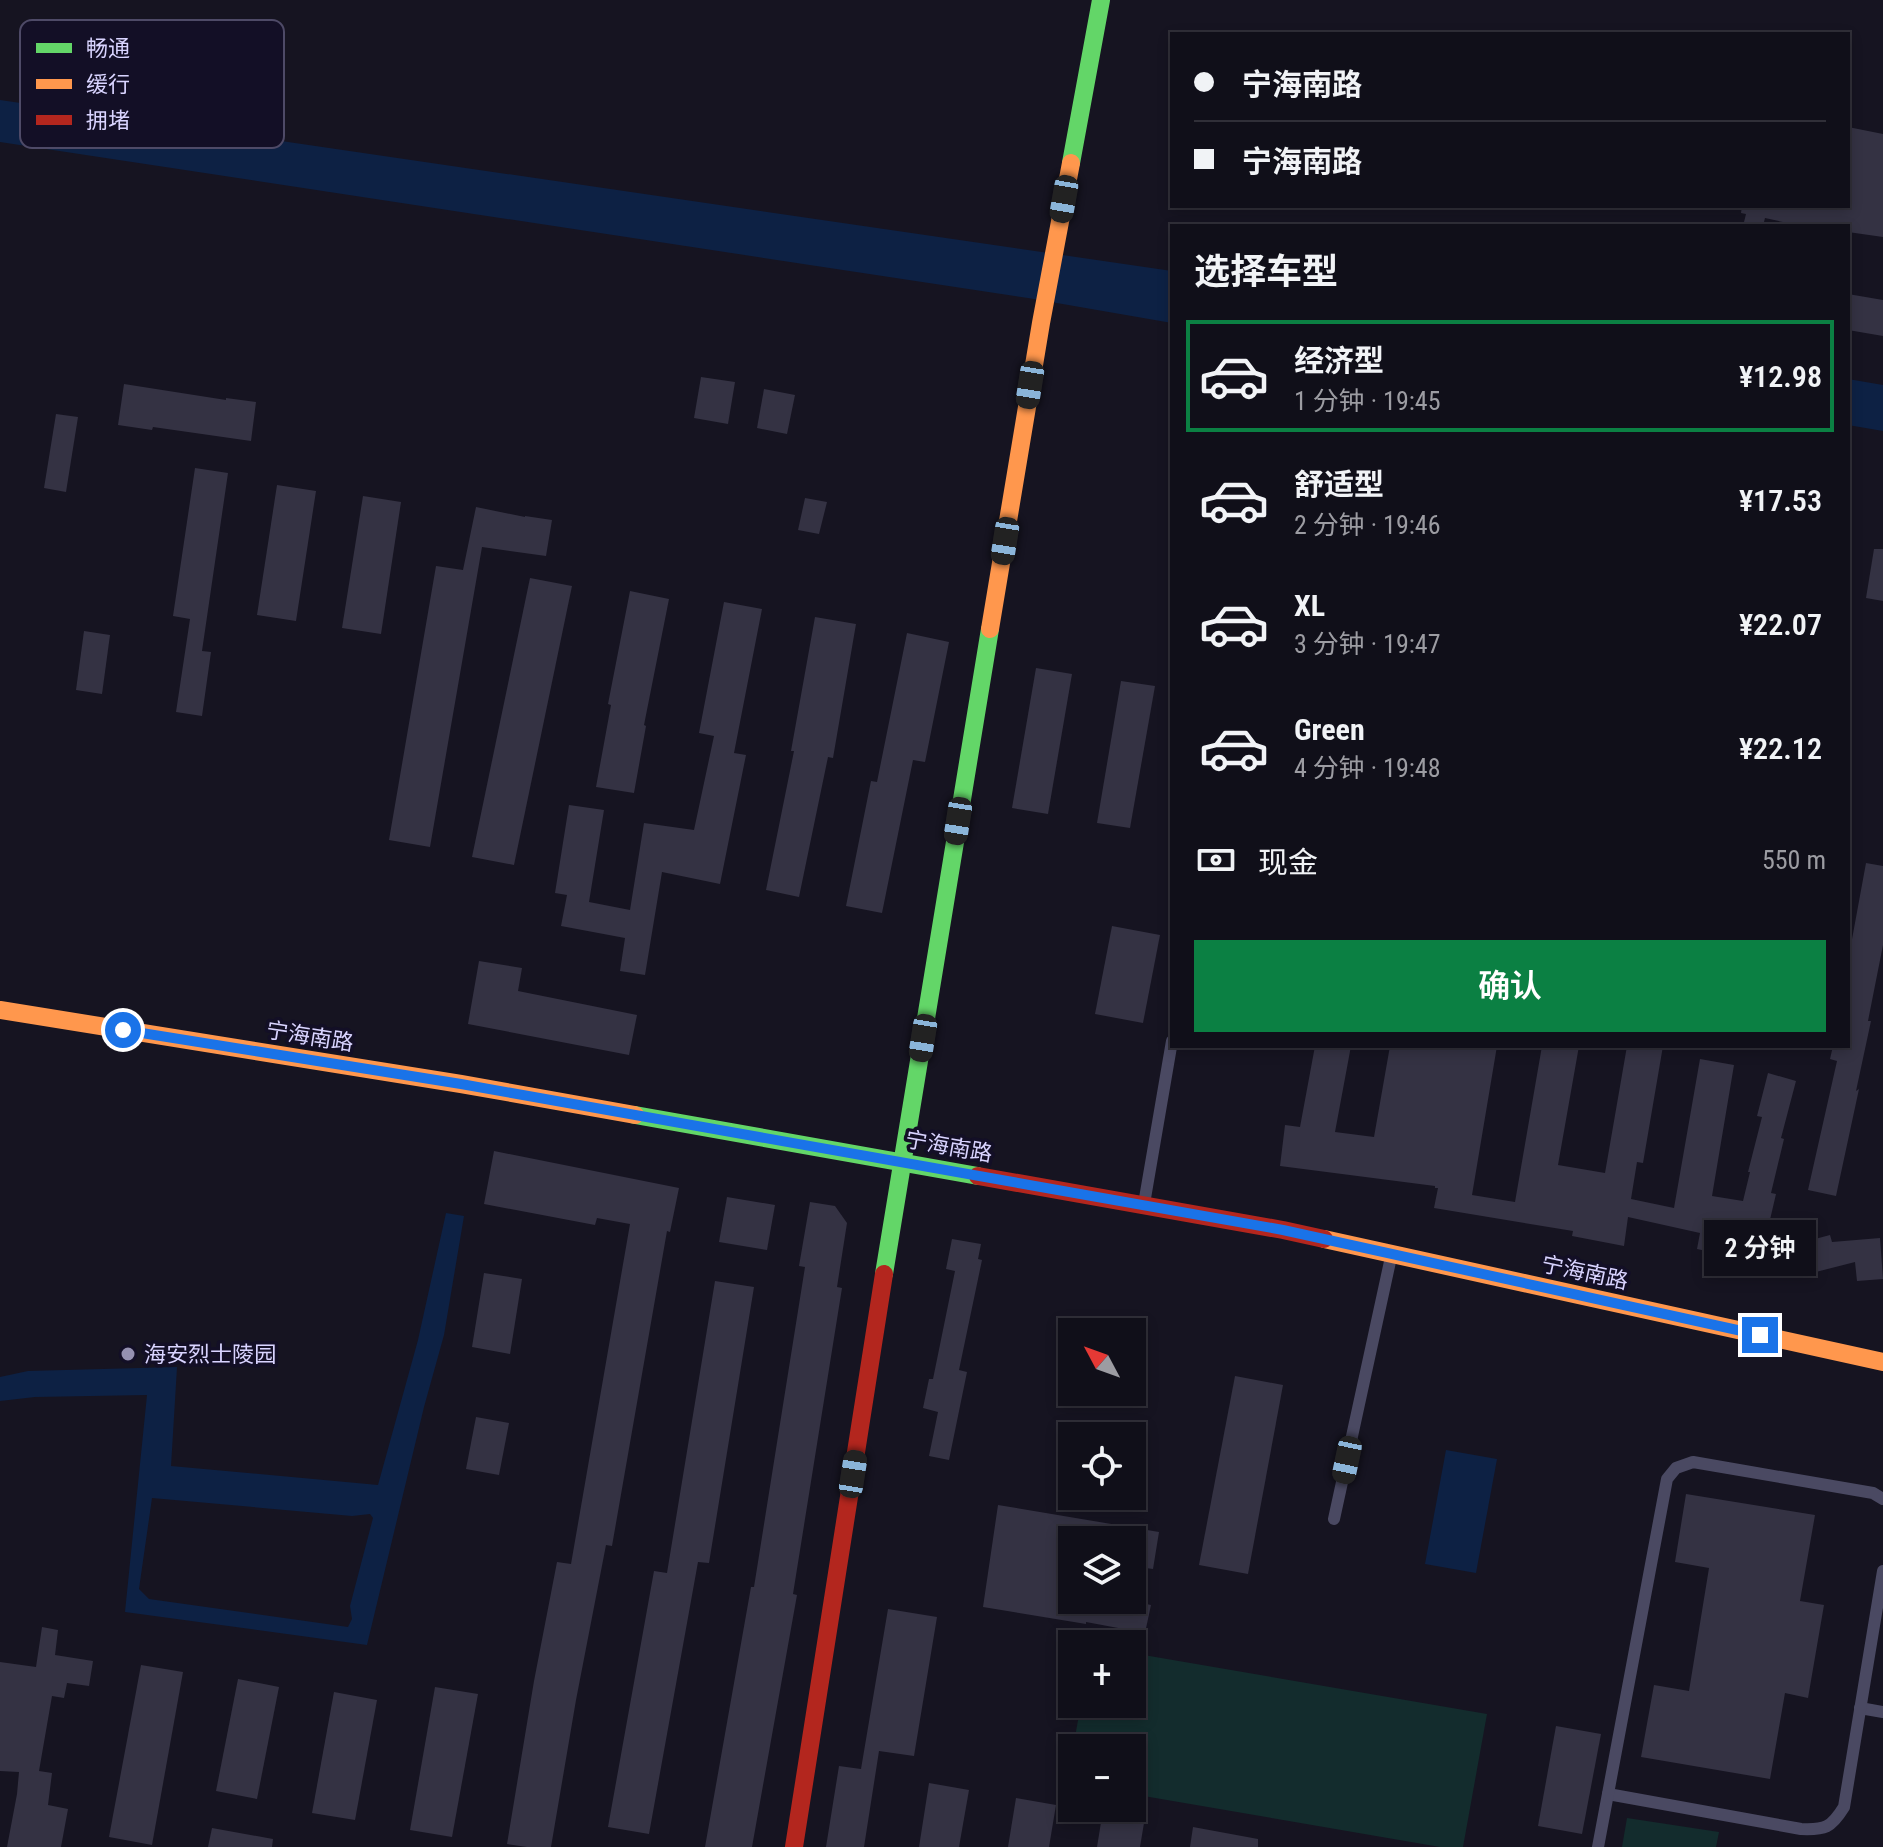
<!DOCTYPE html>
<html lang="zh">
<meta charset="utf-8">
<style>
:root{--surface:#100f19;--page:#1e1d26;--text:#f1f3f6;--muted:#9c9ca2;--line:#302f38;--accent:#0b8043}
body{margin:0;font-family:"Roboto Condensed","Noto Sans SC",sans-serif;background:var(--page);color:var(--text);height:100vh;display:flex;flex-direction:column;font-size:30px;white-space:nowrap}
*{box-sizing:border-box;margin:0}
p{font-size:26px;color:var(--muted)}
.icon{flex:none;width:44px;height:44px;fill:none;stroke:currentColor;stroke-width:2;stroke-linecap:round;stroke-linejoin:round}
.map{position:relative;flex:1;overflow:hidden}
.side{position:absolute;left:1170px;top:224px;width:680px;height:824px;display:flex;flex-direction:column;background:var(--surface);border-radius:0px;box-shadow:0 4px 12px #0003,0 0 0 2px var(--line)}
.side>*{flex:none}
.hud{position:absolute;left:1170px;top:32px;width:680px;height:176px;border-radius:0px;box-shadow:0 4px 12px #0003,0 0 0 2px var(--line);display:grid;align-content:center;height:176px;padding:0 24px;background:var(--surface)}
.needle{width:52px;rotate:311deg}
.buttons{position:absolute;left:1058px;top:1318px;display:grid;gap:16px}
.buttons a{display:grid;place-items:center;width:88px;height:88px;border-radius:0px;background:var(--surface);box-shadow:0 4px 12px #0003,0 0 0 2px var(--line);font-size:40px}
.end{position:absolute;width:36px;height:36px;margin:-18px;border:10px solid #1a73e8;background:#fff;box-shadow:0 0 0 4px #fff}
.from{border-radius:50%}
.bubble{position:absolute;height:56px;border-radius:0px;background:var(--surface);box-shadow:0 4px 12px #0003,0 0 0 2px var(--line);font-size:26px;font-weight:600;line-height:56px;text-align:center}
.car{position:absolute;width:24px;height:48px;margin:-24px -12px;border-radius:10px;box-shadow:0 0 6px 2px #0007;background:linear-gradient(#222 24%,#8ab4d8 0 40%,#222 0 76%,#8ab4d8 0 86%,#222 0)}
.hud b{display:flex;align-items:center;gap:28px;height:76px;font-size:30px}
.hud b+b{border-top:2px solid var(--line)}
.hud i{width:20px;height:20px;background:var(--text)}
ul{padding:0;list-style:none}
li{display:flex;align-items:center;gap:24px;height:112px;margin:0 16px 12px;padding:0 8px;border:4px solid transparent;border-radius:0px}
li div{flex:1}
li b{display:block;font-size:30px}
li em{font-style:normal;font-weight:600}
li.active{border-color:var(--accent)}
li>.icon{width:72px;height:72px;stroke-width:1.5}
h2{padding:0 24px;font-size:36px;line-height:96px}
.pay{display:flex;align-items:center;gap:20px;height:88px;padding:0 24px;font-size:30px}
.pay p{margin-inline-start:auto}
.cta{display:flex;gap:16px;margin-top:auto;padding:16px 24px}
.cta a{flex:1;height:92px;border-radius:0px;background:var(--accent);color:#fff;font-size:32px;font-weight:600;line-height:92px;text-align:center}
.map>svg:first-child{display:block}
.green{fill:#132c2d}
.water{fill:#0d2144;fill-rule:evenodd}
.building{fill:#343243}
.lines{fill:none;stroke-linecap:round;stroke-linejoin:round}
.lane{stroke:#4a4962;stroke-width:12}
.fast{stroke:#63d668;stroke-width:18}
.slow{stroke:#ff974d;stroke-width:18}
.jam{stroke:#b3261e;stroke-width:18}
.route{stroke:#1a73e8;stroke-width:10}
.poi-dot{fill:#9591b1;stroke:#130f26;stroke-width:3}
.labels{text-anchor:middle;stroke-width:7;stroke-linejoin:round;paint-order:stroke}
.street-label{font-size:22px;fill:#d9d4ff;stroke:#130f26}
.poi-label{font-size:22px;fill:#d9d4ff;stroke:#130f26;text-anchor:start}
.key{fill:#130f26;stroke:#4e4a67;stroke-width:2}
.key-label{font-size:22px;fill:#d9d4ff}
</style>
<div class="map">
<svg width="1883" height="1847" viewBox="0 0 1883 1847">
<rect width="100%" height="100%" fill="#161421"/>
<g class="green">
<polygon points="1132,1653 1487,1714 1463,1847 1440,1847 1132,1794 1132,1748 1073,1748 1081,1704 1132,1704"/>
<polygon points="1627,1818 1719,1832 1716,1847 1622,1847"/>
</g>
<g class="water">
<polygon points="0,100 1172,271 1172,323 1028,298 0,142"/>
<polygon points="1848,379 1883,385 1883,431 1848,425"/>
<path d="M446,1213l18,3 -20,119 -20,72 -57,238 -242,-33 22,-217 -112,2 -35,4v-24l28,-6 149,-4 -6,99 207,19 40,-145zM152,1498l200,18 18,-2 3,4 -23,88 2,13 -4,8 -199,-28 -10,-10z"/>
<polygon points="1446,1450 1497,1459 1476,1573 1425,1564"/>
</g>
<g class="building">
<polygon points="1848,127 1883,134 1883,237 1848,232 1848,226 1801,226 1765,218 1763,226 1743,226 1746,214 1741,213 1742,206 1848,206"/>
<polygon points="1848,294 1883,300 1883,336 1848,330"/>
<polygon points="701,377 735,382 728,424 694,418"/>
<polygon points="124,384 226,400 226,398 256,402 251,441 153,427 152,430 118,425"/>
<polygon points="764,389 795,395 787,434 757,428"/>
<polygon points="56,414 78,417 66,492 44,488"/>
<polygon points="195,468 228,473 202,651 211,652 202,716 176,712 190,619 173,616"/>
<polygon points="277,485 316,491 296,621 257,615"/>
<polygon points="363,496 401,502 381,634 342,628"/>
<polygon points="805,498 827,502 819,534 798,530"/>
<polygon points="476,507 525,517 525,516 552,520 546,556 482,547 430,847 389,840 436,566 463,570"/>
<polygon points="1874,549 1883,549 1883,601 1866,598"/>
<polygon points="530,578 572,586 514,865 472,857"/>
<polygon points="630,591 669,599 644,725 646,726 634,793 596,787 611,705 608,704"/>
<polygon points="724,602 762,609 734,753 746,755 720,884 662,872 645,975 620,971 625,938 561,926 567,895 555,893 569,805 604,810 589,902 630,910 644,823 694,830 714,736 699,733"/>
<polygon points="815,617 856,624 833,758 828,757 799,897 766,890 794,751 791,751"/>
<polygon points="84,631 110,635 102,694 76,690"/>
<polygon points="907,633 949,642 925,762 913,760 882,913 846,906 871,781 877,782"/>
<polygon points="1036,668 1072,674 1048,814 1012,808"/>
<polygon points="1121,681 1155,686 1130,828 1097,823"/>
<polygon points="1866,863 1883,866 1883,945 1868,1021 1871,1021 1856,1091 1859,1089 1836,1196 1808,1190 1837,1061 1830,1059 1833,1046 1848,1046 1848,961"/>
<polygon points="1112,926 1160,935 1143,1023 1095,1014"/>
<polygon points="479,961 522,968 518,991 637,1015 629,1055 468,1024"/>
<polygon points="1315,1046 1351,1046 1335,1132 1374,1137 1390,1046 1497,1046 1472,1195 1515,1202 1542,1046 1579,1046 1558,1165 1605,1173 1627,1046 1663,1046 1643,1163 1637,1162 1631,1199 1674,1208 1700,1059 1734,1065 1712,1196 1743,1201 1750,1172 1748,1172 1762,1117 1757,1116 1768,1073 1796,1081 1781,1138 1784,1139 1771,1193 1776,1194 1762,1254 1776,1256 1773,1277 1717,1268 1720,1254 1697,1249 1700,1233 1628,1217 1624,1246 1572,1236 1573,1231 1434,1208 1438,1188 1435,1188 1435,1186 1280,1166 1285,1125 1300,1127"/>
<polygon points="494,1151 679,1188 670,1232 667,1231 612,1546 606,1545 576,1700 551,1847 527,1847 507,1844 534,1681 557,1562 571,1564 630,1224 597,1218 595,1225 484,1204"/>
<polygon points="727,1197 775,1205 767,1250 719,1242"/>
<polygon points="810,1202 835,1206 847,1223 837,1287 842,1288 793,1594 797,1595 752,1847 705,1847 751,1587 754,1587 805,1267 799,1266"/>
<polygon points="1830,1235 1832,1242 1880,1238 1883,1279 1857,1281 1855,1262 1808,1274 1800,1243"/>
<polygon points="952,1239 981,1244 978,1259 982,1260 959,1370 967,1372 949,1460 929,1456 938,1412 923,1408 929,1379 933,1379 955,1271 946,1269"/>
<polygon points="484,1273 522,1279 510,1354 472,1347"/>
<polygon points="715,1281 754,1287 709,1563 698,1562 649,1834 608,1827 654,1571 667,1573"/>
<polygon points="1235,1376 1283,1385 1248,1574 1199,1565"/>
<polygon points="476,1417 509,1423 499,1475 466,1469"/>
<polygon points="1686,1494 1815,1515 1800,1601 1824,1605 1808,1698 1785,1693 1770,1779 1641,1757 1654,1685 1689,1691 1709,1568 1675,1562"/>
<polygon points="998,1505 1159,1532 1153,1569 1132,1566 1132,1540 1072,1540 1072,1600 1127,1600 1151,1605 1145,1633 1086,1622 1086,1624 983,1607"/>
<polygon points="888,1609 937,1617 914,1756 879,1751 864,1847 826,1847 839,1766 861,1769"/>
<polygon points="42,1627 58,1630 55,1655 93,1661 89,1686 67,1683 64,1698 52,1696 39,1771 52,1773 48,1805 68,1809 61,1847 7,1847 17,1794 19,1772 0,1771 0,1662 36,1667"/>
<polygon points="141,1665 183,1672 152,1845 109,1837"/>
<polygon points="238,1679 279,1687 257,1799 216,1791"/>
<polygon points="435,1687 478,1694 452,1837 410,1830"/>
<polygon points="334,1692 377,1700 355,1820 312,1813"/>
<polygon points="1556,1726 1601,1734 1582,1834 1538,1826"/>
<polygon points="929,1783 969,1790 959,1847 919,1847"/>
<polygon points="1016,1798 1056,1805 1049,1847 1008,1847"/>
<polygon points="1103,1810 1145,1817 1140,1847 1097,1847"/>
<polygon points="1193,1827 1258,1839 1258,1847 1190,1847"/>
<polygon points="212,1828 273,1839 272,1847 208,1847"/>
</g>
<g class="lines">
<g class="lane">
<polyline points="1144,1204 1172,1041"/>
<polyline points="1334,1519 1391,1257"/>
<polyline points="1860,1708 1883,1712"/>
<path d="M1608,1794l193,35c24,1 30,-1 43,-22l39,-236"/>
<polyline points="1598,1847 1667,1479 1676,1468 1693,1462 1873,1493 1883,1499"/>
</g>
<g class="fast">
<polyline points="1071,163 1101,0"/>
<polyline points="635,1115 978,1176"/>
<polyline points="884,1274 990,629"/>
</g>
<g class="slow">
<polyline points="990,629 1041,323 1071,163"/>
<polyline points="0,1010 461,1084 635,1115"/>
<polyline points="1324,1239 1883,1362"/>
</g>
<g class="jam">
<polyline points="978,1176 1283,1230 1324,1239"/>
<polyline points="794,1847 884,1274"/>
</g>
</g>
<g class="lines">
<polyline class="route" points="123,1030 461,1084 1283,1230 1760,1335"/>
</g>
<circle class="poi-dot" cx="128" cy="1354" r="8"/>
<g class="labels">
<g class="street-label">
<text transform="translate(310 1036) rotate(9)" y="8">宁海南路</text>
<text transform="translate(949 1146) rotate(10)" y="8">宁海南路</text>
<text transform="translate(1585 1272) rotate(12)" y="8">宁海南路</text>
</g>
<g class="poi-label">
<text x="144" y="1362">海安烈士陵园</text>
</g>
</g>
<rect x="20" y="20" width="264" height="128" rx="12" class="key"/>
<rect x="36" y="43" width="36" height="10" fill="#63d668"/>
<rect x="36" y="79" width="36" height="10" fill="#ff974d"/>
<rect x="36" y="115" width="36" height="10" fill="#b3261e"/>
<g class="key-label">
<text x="86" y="56">畅通</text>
<text x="86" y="92">缓行</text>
<text x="86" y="128">拥堵</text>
</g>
</svg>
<div class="buttons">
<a><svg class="needle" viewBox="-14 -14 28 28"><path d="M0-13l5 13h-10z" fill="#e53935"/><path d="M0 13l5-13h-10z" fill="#9c9ca2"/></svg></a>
<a><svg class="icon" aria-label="locate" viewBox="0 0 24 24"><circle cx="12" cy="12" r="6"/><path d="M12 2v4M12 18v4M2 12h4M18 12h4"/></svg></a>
<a><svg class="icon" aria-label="layers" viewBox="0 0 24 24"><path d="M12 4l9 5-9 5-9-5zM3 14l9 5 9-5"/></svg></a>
<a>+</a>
<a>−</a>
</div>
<i class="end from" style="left:123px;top:1030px"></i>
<i class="end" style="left:1760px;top:1335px"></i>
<div class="bubble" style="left:1704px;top:1220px;width:112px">2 分钟</div>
<i class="car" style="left:1064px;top:199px;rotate:190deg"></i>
<i class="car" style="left:1030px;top:385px;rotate:189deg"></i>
<i class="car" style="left:1005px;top:541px;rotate:189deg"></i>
<i class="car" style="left:958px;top:821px;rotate:189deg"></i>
<i class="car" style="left:923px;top:1038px;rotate:189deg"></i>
<i class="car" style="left:1347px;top:1460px;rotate:192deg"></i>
<i class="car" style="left:853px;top:1474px;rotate:9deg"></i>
<div class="hud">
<b><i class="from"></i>宁海南路</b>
<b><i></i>宁海南路</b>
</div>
<section class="side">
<h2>选择车型</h2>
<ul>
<li class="active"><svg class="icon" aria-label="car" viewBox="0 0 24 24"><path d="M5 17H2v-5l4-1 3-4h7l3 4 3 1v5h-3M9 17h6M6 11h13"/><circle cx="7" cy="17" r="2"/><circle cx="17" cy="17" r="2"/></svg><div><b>经济型</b><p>1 分钟 · 19:45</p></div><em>¥12.98</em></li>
<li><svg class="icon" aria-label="car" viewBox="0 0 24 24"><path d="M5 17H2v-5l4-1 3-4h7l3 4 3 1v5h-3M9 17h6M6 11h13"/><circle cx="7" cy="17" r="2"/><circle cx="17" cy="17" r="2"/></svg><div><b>舒适型</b><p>2 分钟 · 19:46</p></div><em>¥17.53</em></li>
<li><svg class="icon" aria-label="car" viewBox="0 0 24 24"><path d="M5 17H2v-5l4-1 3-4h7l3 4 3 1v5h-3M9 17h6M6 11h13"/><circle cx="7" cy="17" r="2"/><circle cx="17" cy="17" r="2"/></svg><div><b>XL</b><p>3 分钟 · 19:47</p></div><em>¥22.07</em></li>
<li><svg class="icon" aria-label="car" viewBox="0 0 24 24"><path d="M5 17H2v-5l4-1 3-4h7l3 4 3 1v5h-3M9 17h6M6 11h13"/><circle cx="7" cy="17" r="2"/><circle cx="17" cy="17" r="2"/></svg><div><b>Green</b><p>4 分钟 · 19:48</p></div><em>¥22.12</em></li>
</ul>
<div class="pay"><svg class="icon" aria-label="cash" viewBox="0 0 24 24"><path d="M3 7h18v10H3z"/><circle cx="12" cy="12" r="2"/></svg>现金<p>550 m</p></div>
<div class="cta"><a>确认</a></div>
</section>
</div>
